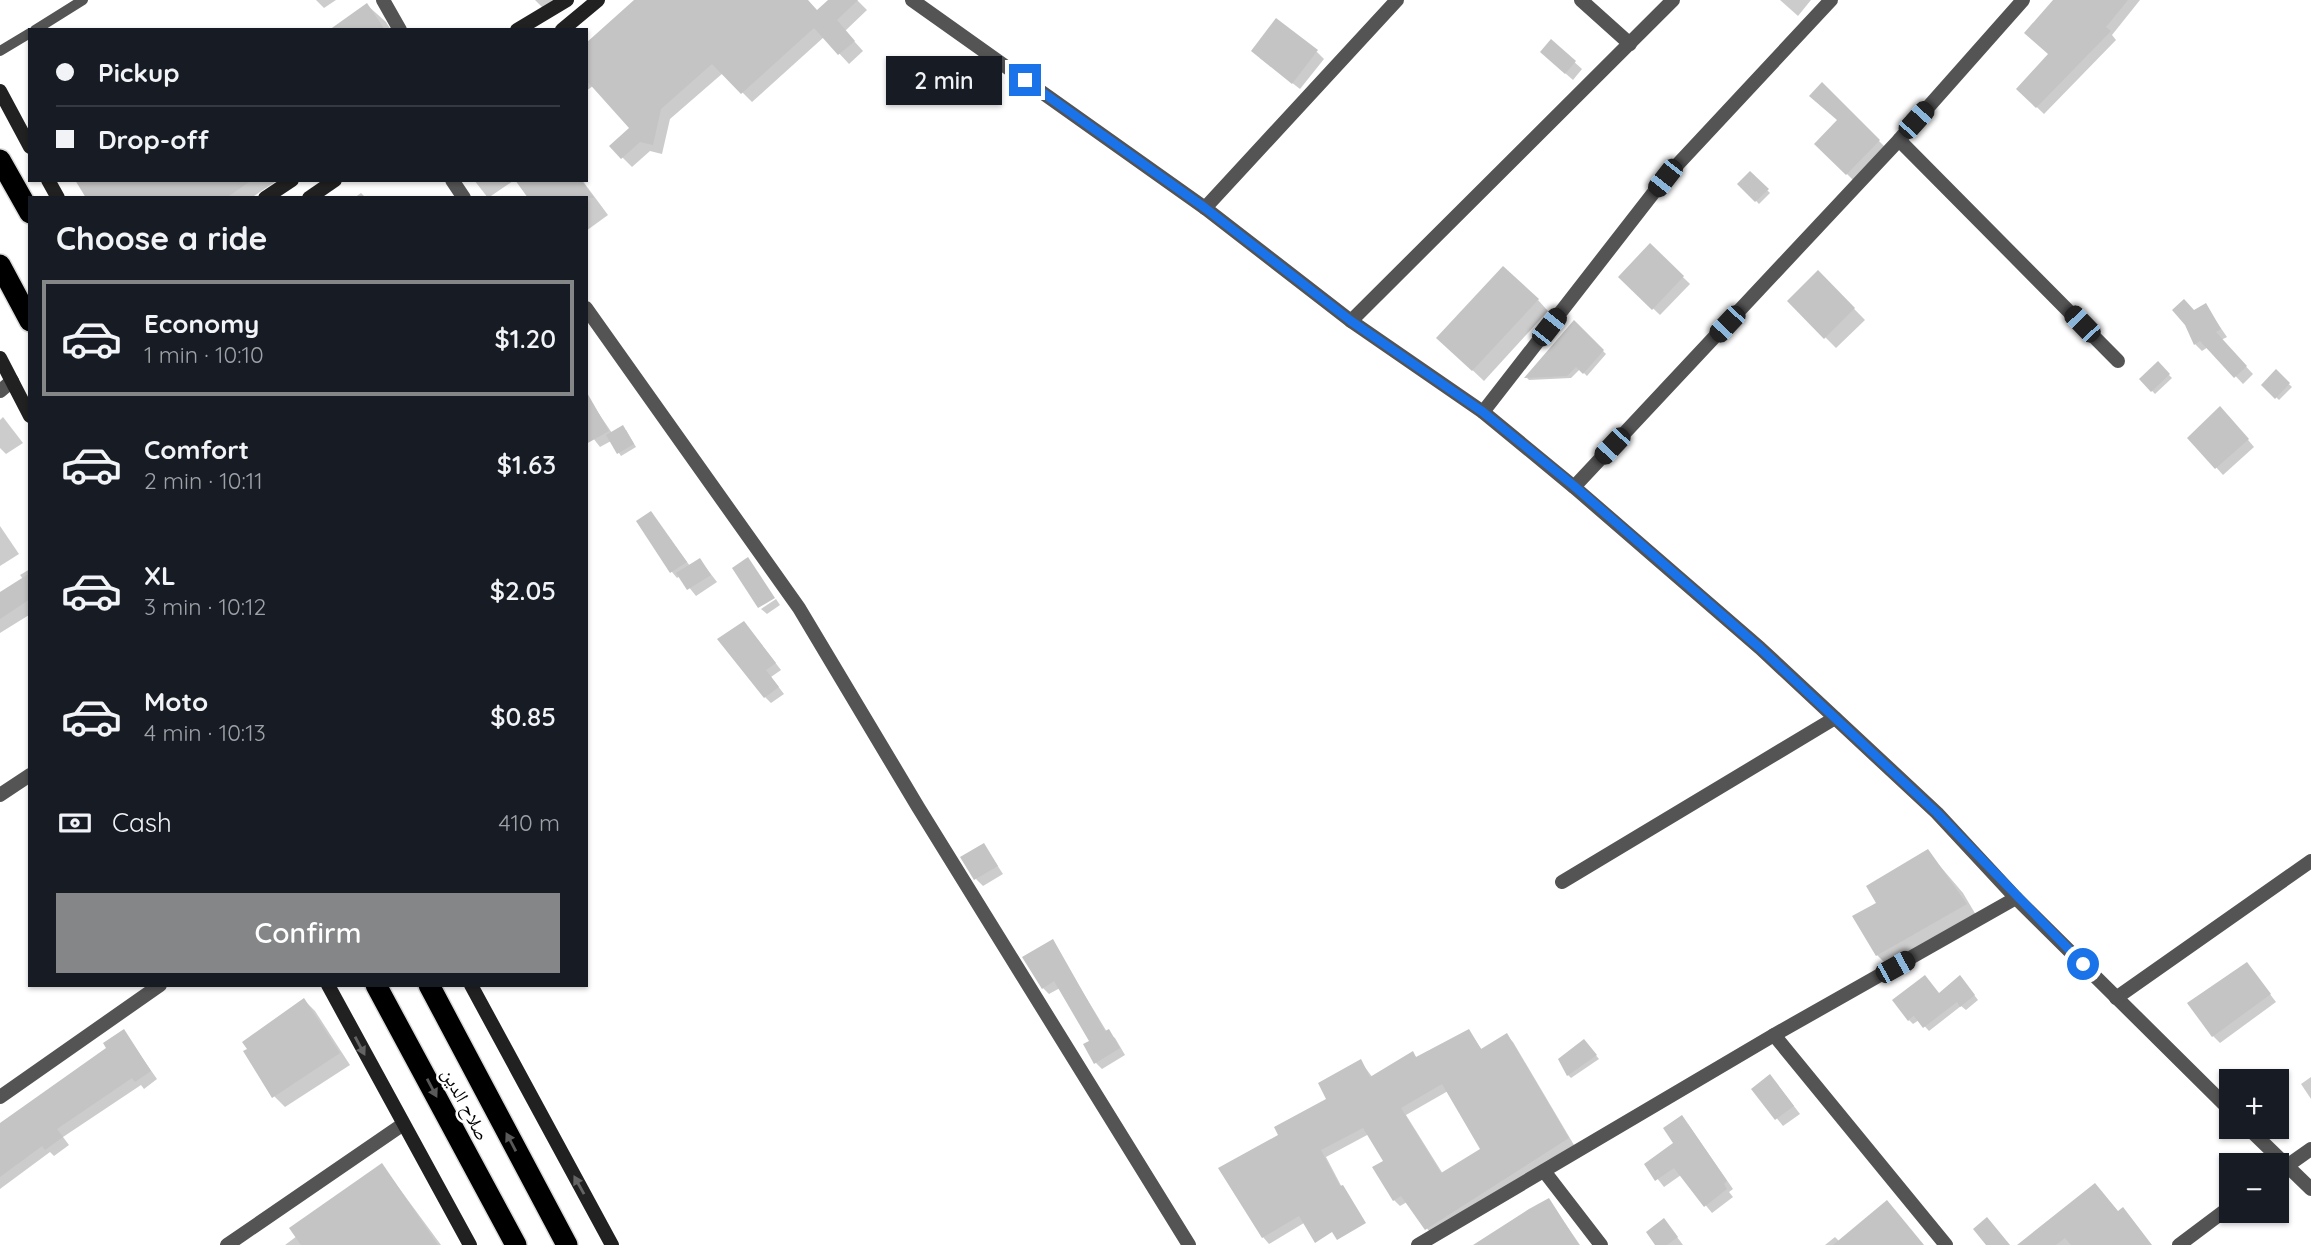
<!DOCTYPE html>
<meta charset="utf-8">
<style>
:root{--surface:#171b24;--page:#242831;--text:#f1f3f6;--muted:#9ea1a6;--line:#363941;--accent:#858687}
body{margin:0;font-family:Quicksand,"Noto Naskh Arabic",sans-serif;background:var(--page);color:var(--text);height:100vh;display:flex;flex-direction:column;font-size:26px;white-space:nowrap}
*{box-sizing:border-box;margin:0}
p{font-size:23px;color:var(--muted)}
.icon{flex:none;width:38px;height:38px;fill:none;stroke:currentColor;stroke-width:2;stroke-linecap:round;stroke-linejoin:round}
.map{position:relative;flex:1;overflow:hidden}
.panel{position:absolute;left:28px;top:196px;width:560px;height:791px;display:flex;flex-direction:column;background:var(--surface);border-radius:0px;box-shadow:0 2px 5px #0004}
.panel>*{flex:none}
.guide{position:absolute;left:28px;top:28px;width:560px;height:154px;border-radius:0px;box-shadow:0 2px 5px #0004;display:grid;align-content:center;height:154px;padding:0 28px;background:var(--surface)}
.controls{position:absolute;left:2219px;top:1069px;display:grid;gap:14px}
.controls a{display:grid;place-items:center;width:70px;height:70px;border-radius:0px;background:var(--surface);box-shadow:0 2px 5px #0004;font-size:35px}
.end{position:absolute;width:32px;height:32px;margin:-16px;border:9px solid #1a73e8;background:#fff;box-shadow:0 0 0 4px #fff}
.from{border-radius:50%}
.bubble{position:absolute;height:49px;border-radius:0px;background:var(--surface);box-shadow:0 2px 5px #0004;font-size:23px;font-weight:600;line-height:49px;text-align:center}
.car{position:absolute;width:21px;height:42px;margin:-21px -10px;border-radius:9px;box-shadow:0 0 5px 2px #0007;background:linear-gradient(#222 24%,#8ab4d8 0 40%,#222 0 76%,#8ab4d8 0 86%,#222 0)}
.guide b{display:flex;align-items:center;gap:24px;height:66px;font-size:26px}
.guide b+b{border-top:2px solid var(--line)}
.guide i{width:18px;height:18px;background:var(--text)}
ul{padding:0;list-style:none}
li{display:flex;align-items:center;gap:21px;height:116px;margin:0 14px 10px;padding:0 14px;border:4px solid transparent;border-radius:0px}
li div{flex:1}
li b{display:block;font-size:26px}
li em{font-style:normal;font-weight:600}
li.active{border-color:var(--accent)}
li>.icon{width:63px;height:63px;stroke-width:1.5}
h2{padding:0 28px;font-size:32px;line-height:84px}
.pay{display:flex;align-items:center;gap:18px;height:77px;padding:0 28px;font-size:26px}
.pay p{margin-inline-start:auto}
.primary-button{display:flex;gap:14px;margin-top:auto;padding:14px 28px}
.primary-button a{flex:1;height:80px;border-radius:0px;background:var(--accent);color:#fff;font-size:28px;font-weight:600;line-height:80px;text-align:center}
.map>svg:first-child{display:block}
.shadow{fill:#0003;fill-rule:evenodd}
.building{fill:#c4c4c4;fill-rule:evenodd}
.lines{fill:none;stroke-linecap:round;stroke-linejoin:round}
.highway-casing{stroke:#dbdbdb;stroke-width:24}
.lane{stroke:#545454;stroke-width:10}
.street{stroke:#545454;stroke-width:14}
.secondary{stroke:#212121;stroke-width:14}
.highway{stroke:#000;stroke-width:21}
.oneway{fill:#646464}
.oneway2{fill:#595959}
.route{stroke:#1a73e8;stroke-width:9}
.labels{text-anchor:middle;stroke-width:5;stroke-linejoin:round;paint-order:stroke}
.street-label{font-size:19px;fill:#000;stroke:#fff}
</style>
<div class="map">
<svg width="2311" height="1245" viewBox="0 0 2311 1245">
<rect width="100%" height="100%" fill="#fff"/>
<g class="shadow">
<polygon points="316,0 336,0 324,8"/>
<polygon points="535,0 560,0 546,11"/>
<polygon points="639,0 806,0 817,12 830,0 857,0 867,10 845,31 863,51 849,64 824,37 752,102 723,73 670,119 662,154 650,151 632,167 611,146 631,128 593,86 586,91 586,46"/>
<polygon points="1780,0 1811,0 1798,16"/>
<polygon points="2062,0 2140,0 2112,35 2116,40 2044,114 2018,89 2050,54"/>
<polygon points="367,5 386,22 391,30 357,30"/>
<polygon points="1551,41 1582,69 1573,80 1549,59"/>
<polygon points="1317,52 1324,59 1300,89 1260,58"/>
<polygon points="1822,84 1885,147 1853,180 1817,144 1839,121"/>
<polygon points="1750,173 1770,193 1759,204 1740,184"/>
<polygon points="79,180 278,180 251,198 88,198"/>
<polygon points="474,180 512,180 513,181 488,198"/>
<polygon points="517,180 582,180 608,215 586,231 586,198"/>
<polygon points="361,193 366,198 354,198"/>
<polygon points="1650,245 1690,284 1660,315 1620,277"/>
<polygon points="1818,272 1865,320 1836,348 1789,301"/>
<polygon points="1538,300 1548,311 1484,381 1450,349"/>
<polygon points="2205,305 2227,337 2221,340 2253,374 2243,384 2208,347 2202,351 2195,344"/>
<polygon points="1575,323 1606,354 1587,376 1580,369 1571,378 1529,380 1527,378"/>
<polygon points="2158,364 2172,378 2155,394 2141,379"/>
<polygon points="2276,372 2292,387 2279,400 2263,385"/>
<polygon points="593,405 612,433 626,430 636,447 621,456 611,441 600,447 586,429"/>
<polygon points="2227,415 2254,447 2223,475 2190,438"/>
<polygon points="3,417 23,443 6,454 0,448 0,420"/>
<polygon points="651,513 690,566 700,560 717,582 696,596 680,576 677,578 672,572"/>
<polygon points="0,526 19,554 0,566"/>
<polygon points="30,569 29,615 0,633 0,594 23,579 20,575"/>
<polygon points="776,599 780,605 767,614 761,609"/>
<polygon points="750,630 781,670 771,677 784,694 771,703 765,697"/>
<polygon points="984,845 1003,874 983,886 976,879"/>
<polygon points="1928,852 1963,893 1976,915 1888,966 1877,955 1855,917 1878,903"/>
<polygon points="1052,941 1107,1032 1115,1038 1125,1055 1102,1069 1096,1063 1091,1041 1060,988 1049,994 1043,988"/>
<polygon points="2247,964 2276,1002 2220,1043 2213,1036"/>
<polygon points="1964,982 1978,1000 1966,1010 1961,1006 1929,1031 1919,1020 1913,1024 1909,1020 1939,994"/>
<polygon points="304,1000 315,1011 350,1065 285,1107 274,1096"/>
<path d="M1469,1031l13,19 24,-15 7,7 61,103 -142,90 -25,-33 -7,4 -6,-6 -9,-38 -16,-28 -43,23 21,40 -78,47 -6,-7 18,-101 47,-37 33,-37 12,16 40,-24 4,4zM1448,1091l34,59 -39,24 -37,-59z"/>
<polygon points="124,1032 157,1079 144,1089 141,1085 63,1137 69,1145 54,1156 50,1152 0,1189 0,1127 108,1048"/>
<polygon points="1587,1045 1599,1059 1571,1078 1568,1075"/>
<polygon points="2311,1077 2311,1099 2301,1084"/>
<polygon points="1777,1084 1800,1114 1783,1126 1753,1089"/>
<polygon points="1688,1124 1733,1189 1729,1192 1733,1197 1712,1213 1681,1175 1664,1187 1646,1164 1676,1144"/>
<polygon points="382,1165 441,1245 285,1245 297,1236"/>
<polygon points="1549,1200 1580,1245 1475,1245"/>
<polygon points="2118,1213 2151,1245 2020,1245"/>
<polygon points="1669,1226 1683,1245 1658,1245"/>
<polygon points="1835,1237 1840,1242 1922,1245 1825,1245"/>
</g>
<g class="building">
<polygon points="634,0 808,0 817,10 828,0 858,0 837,20 855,41 838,55 814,28 741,94 712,64 661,109 653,145 640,142 621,159 609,146 629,128 586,80 586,43"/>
<polygon points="2053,0 2128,0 2106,27 2111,31 2036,108 2016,89 2048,54 2024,33"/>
<polygon points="367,3 385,30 329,30"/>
<polygon points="1276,18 1318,50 1292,84 1251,51"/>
<polygon points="1551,39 1576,61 1565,74 1540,52"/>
<polygon points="1822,82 1880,140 1846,175 1814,144 1837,120 1809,96"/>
<polygon points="1750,171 1769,189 1755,202 1737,184"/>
<polygon points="75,180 252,180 226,198 86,198"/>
<polygon points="515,180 581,180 594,198 528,198"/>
<polygon points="1650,243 1684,276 1652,310 1618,277"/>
<polygon points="1503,266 1539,299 1472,371 1436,338"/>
<polygon points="1818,270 1855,308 1824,339 1787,301"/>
<polygon points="2184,299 2194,310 2206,303 2221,329 2216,332 2247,366 2234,378 2200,341 2194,345 2185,325 2172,310"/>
<polygon points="1574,320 1604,350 1583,374 1576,367 1567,376 1524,378"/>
<polygon points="2158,361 2170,374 2151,392 2139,379"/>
<polygon points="2276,369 2290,383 2275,399 2261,385"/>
<polygon points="586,391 609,431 586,444"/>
<polygon points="2220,406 2249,439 2215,469 2187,438"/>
<polygon points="623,425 634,444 617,454 606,435"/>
<polygon points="651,511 687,562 670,573 636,521"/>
<polygon points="748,557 775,598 758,608 732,568"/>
<polygon points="700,558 711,575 687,590 676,573"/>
<polygon points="30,573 30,599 0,619 0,592"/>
<polygon points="744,621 776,663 766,670 779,687 764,698 717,639"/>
<polygon points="984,843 998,866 974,880 960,857"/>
<polygon points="1928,849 1967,904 1876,956 1852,916 1876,903 1866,886"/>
<polygon points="1053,939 1105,1031 1109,1029 1120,1048 1094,1064 1083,1044 1089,1041 1054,981 1042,989 1022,957"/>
<polygon points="2247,962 2271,994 2212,1037 2187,1003"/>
<polygon points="1925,975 1939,993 1960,975 1975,995 1960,1007 1957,1002 1923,1028 1914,1016 1908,1021 1892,1000"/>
<polygon points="304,998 340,1053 272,1098 243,1051 247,1049 242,1042"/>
<polygon points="124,1029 151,1071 135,1082 132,1078 57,1129 63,1137 45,1150 42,1146 0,1177 0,1123 106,1048 103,1043"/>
<path d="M1469,1029l12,20 26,-16 62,105 -144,92 -24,-34 -8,5 -21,-34 11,-6 -20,-33 -42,22 19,36 3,-1 23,38 -29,17 -5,-8 -17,11 -16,-27 -37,22 -44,-70 60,-33 -4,-8 52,-28 -8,-16 43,-24 9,18 43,-26 3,6zM1442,1084l38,65 -39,24 -40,-65z"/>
<polygon points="1584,1039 1597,1055 1567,1076 1558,1059"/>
<polygon points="1770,1074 1794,1106 1775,1120 1751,1089"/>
<polygon points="1682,1115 1727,1181 1724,1184 1727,1189 1704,1207 1674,1168 1655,1181 1644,1164 1673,1143 1663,1128"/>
<polygon points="382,1163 438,1245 301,1245 289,1228"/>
<polygon points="2095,1183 2118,1211 2123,1207 2152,1245 2071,1245 2065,1238 2056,1245 2017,1245"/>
<polygon points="1549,1198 1579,1245 1473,1245 1529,1209"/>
<polygon points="1887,1200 1924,1245 1833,1245"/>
<polygon points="1987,1217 2010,1245 1986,1245 1973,1229"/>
<polygon points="1664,1218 1678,1237 1667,1245 1655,1245 1646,1232"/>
</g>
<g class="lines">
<defs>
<g id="highway">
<polyline points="0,160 30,213"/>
<polyline points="0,265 30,321"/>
<polyline points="376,985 516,1245"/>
<polyline points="429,985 567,1245"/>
</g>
</defs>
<use href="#highway" class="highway-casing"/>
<g class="lane">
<polyline points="35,30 83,0"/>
<polyline points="0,51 30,33"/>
</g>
<g class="street">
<polyline points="383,0 400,30"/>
<polyline points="912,0 1205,208 1351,321 1483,412 1574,487 1760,648 1937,813 2016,898 2231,1111"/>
<polyline points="1581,0 1630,44"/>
<polyline points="1899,140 2118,361"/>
<polyline points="452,180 464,198"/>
<polyline points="1205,208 1397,0"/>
<polyline points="586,308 799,608 918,807 1189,1245"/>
<polyline points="1351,321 1673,0"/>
<polyline points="0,391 12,381"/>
<polyline points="1483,412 1665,178 1831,0"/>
<polyline points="1574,487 1899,140 2023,0"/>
<polyline points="0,795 30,775"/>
<polyline points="1562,882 1835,718"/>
<polyline points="2116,998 2311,861"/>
<polyline points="1774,1035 1946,1245"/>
<polyline points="0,1097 160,985"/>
<polyline points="2247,1127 2311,1189"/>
<polyline points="1544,1171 1601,1245"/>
<polyline points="2277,1173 2311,1149"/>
<polyline points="227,1245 402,1125"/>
<polyline points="1418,1245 1774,1035 2016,898"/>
<polyline points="2179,1245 2231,1206"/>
</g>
<g class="secondary">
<polyline points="517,30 567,0"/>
<polyline points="562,30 598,0"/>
<polyline points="0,91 30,147"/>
<polyline points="48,180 58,198"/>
<polyline points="265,198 292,180"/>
<polyline points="309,198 335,180"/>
<polyline points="0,358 30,416"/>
<polyline points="328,985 470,1245"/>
<polyline points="471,985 612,1245"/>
</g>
<use href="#highway" class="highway"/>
</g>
<defs><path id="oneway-solid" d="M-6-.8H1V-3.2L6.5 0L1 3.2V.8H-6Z" transform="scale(1.75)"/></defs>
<g class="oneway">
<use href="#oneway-solid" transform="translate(360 1046) rotate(62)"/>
<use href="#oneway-solid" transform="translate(579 1185) rotate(-119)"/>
</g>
<g class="oneway2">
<use href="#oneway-solid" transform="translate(432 1088) rotate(62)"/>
<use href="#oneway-solid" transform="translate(511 1142) rotate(-118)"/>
</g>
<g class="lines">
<polyline class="route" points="1025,80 1205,208 1351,321 1483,412 1574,486 1760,648 1937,813 2083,964"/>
</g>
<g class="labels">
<g class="street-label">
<text transform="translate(466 1104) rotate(62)" y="7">صلاح الدين</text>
</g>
</g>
</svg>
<div class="controls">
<a>+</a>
<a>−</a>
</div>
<i class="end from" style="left:2083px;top:964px"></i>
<i class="end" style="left:1025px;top:80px"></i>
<div class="bubble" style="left:886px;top:56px;width:116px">2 min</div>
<i class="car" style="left:1916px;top:120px;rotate:42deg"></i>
<i class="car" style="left:1665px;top:178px;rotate:218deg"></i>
<i class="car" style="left:1727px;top:324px;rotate:223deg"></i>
<i class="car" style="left:2082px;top:324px;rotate:316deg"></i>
<i class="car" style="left:1549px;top:327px;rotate:38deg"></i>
<i class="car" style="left:1612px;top:446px;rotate:223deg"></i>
<i class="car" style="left:1895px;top:967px;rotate:61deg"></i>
<div class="guide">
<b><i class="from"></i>Pickup</b>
<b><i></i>Drop-off</b>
</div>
<section class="panel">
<h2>Choose a ride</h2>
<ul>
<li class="active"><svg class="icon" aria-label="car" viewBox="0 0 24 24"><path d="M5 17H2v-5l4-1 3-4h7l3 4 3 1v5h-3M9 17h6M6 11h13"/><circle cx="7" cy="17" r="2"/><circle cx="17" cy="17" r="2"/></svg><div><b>Economy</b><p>1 min · 10:10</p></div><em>$1.20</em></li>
<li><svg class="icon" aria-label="car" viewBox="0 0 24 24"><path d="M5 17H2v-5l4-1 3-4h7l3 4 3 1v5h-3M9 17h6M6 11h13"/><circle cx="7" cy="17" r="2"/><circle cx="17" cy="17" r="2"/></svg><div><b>Comfort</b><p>2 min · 10:11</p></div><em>$1.63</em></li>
<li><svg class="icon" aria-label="car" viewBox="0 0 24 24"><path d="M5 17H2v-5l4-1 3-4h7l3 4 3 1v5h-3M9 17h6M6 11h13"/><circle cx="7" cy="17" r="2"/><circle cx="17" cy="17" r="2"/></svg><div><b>XL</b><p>3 min · 10:12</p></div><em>$2.05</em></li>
<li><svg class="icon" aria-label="car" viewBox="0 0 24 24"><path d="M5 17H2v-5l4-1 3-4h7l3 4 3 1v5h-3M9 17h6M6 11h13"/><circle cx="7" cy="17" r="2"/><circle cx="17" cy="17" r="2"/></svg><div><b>Moto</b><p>4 min · 10:13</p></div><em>$0.85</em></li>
</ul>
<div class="pay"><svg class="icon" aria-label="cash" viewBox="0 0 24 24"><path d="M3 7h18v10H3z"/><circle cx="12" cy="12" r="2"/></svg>Cash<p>410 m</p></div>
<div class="primary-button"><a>Confirm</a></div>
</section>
</div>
